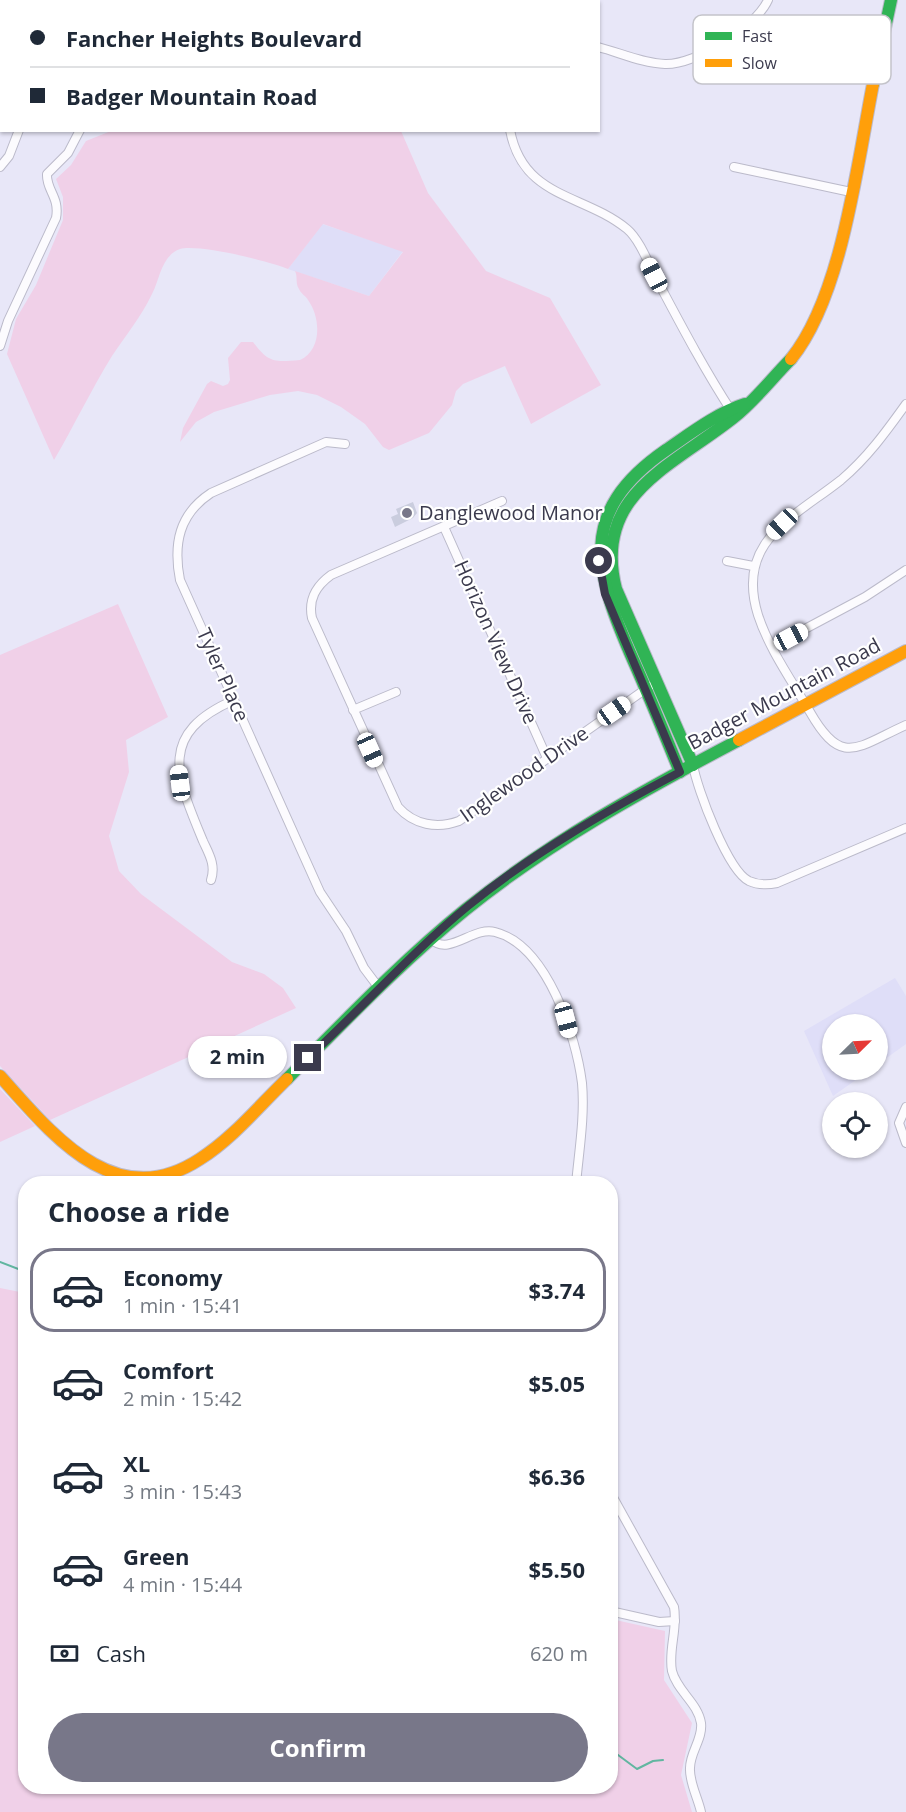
<!DOCTYPE html>
<meta charset="utf-8">
<style>
:root{--surface:#fff;--page:#f2f2f3;--text:#1f2937;--muted:#747a83;--line:#e0e1e3;--accent:#787789}
body{margin:0;font-family:"Open Sans",sans-serif;background:var(--page);color:var(--text);height:100vh;display:flex;flex-direction:column;font-size:22px;white-space:nowrap}
*{box-sizing:border-box;margin:0}
p{font-size:20px;color:var(--muted)}
.icon{flex:none;width:33px;height:33px;fill:none;stroke:currentColor;stroke-width:2;stroke-linecap:round;stroke-linejoin:round}
.map{position:relative;flex:1;overflow:hidden}
.details{position:absolute;left:18px;top:1176px;width:600px;height:618px;display:flex;flex-direction:column;background:var(--surface);border-radius:24px;box-shadow:0 2px 4px #0004}
.details>*{flex:none}
.guide{position:absolute;left:0px;top:0px;width:600px;height:132px;box-shadow:0 2px 4px #0004;display:grid;align-content:center;height:132px;padding:0 30px;background:var(--surface)}
.needle{width:39px;rotate:66deg}
.controls{position:absolute;left:822px;top:1014px;display:grid;gap:12px}
.controls a{display:grid;place-items:center;width:66px;height:66px;border-radius:50%;background:var(--surface);box-shadow:0 2px 4px #0004;font-size:30px}
.end{position:absolute;width:27px;height:27px;margin:-14px;border:8px solid #3b3a4d;background:#fff;box-shadow:0 0 0 3px #fff}
.from{border-radius:50%}
.bubble{position:absolute;height:42px;border-radius:21px;background:var(--surface);box-shadow:0 2px 4px #0004;font-size:20px;font-weight:700;line-height:42px;text-align:center}
.car{position:absolute;width:18px;height:36px;margin:-18px -9px;border-radius:8px;box-shadow:0 0 4px 2px #0007;background:linear-gradient(#fff 24%,#345 0 40%,#fff 0 76%,#345 0 86%,#fff 0)}
.guide b{display:flex;align-items:center;gap:21px;height:57px;font-size:22px}
.guide b+b{border-top:2px solid var(--line)}
.guide i{width:15px;height:15px;background:var(--text)}
ul{padding:0;list-style:none}
li{display:flex;align-items:center;gap:18px;height:84px;margin:0 12px 9px;padding:0 18px;border:3px solid transparent;border-radius:24px}
li div{flex:1}
li b{display:block;font-size:22px}
li em{font-style:normal;font-weight:700}
li.on{border-color:var(--accent)}
li>.icon{width:54px;height:54px;stroke-width:1.5}
h2{padding:0 30px;font-size:27px;line-height:72px}
.pay{display:flex;align-items:center;gap:15px;height:66px;padding:0 30px;font-size:22px}
.pay p{margin-inline-start:auto}
.button{display:flex;gap:12px;margin-top:auto;padding:12px 30px}
.button a{flex:1;height:69px;border-radius:36px;background:var(--accent);color:#fff;font-size:24px;font-weight:700;line-height:69px;text-align:center}
.map>svg:first-child{display:block}
.built{fill:#dfdef8}
.green{fill:#f0d0e8}
.lines{fill:none;stroke-linecap:round;stroke-linejoin:round}
.stream{stroke:#61b6a0;stroke-width:2}
.building{fill:#cacdde}
.street-casing{stroke:#bbbaca;stroke-width:10}
.fast-casing{stroke:#bbbaca;stroke-width:14}
.slow-casing{stroke:#bbbaca;stroke-width:14}
.street{stroke:#fcfbfe;stroke-width:8}
.fast{stroke:#30b455;stroke-width:12}
.slow{stroke:#ff9f0a;stroke-width:12}
.route{stroke:#3b3a4d;stroke-width:8}
.poi-dot{fill:#787789;stroke:#fff;stroke-width:2}
.labels{text-anchor:middle;stroke-width:4.5;stroke-linejoin:round;paint-order:stroke}
.poi-label{font-size:20px;fill:#3b3a4d;stroke:#fff;text-anchor:start}
.street-label{font-size:20px;fill:#3b3a4d;stroke:#fff}
.key{fill:#fff;stroke:#c4c4ca;stroke-width:1.5}
.key-label{font-size:16px;fill:#3b3a4d}
</style>
<div class="map">
<svg width="906" height="1812" viewBox="0 0 906 1812">
<rect width="100%" height="100%" fill="#e8e7f8"/>
<g class="built">
<polygon points="322,224 403,251 369,296 288,269"/>
<polygon points="895,978 906,996 906,1044 878,1064 878,1024 832,1024 832,1070 870,1070 833,1096 804,1031"/>
</g>
<g class="green">
<path d="M111,131h290l27,62 58,78 64,27 51,87 -70,39 -26,-58 -42,18 -7,7 -4,14 -23,28 -40,17 -6,-3 -18,-23 -24,-17 -24,-12 -19,-4 -28,4 -56,17 -18,10 -16,20 3,-14 24,-44 4,-3 12,5 5,-2 2,-4 -2,-22 13,-16h12c16,21 20,20 47,18 22,-10 21,-42 8,-60 -2,-4 -7,-6 -9,-11 -4,-6 -1,-12 -4,-18l74,25 34,-44 -80,-28 -35,45c-18,-8 -90,-25 -108,-20 -19,7 -20,30 -28,45 -11,23 -26,41 -40,62 -21,34 -38,70 -58,104l-47,-106 9,-35 20,-34 27,-65v-23l-7,-18 15,-14 15,-24z"/>
<polygon points="118,604 168,717 126,740 129,772 109,836 119,871 141,894 232,962 264,974 283,988 296,1008 50,1120 0,1066 0,655"/>
<polygon points="0,1089 35,1126 0,1142"/>
<polygon points="0,1288 25,1293 26,1786 610,1786 611,1619 665,1631 664,1680 692,1723 681,1775 692,1812 0,1812"/>
</g>
<g class="lines">
<g class="stream">
<polyline points="0,1262 26,1272"/>
<polyline points="610,1743 614,1752 637,1769 653,1761 663,1760"/>
</g>
</g>
<polygon class="building" points="413,502 417,513 413,518 395,527 391,517 398,514 396,509"/>
<g class="lines">
<defs>
<g id="street">
<polyline points="484,0 487,2"/>
<polyline points="443,2 448,0"/>
<path d="M598,47c23,6 44,16 67,17 31,1 91,-37 103,-64"/>
<path d="M510,130c13,69 73,63 117,99 13,11 22,36 30,51 24,45 47,89 75,132"/>
<polyline points="0,167 9,156 19,130"/>
<polyline points="734,167 851,192"/>
<path d="M0,346l8,-25 48,-103c4,-21 -10,-28 -9,-44l21,-21 12,-23"/>
<path d="M906,404c-20,28 -39,54 -65,76 -48,38 -106,61 -83,135 11,34 34,66 52,97 32,56 47,35 96,13"/>
<path d="M345,444l-19,-2 -115,51c-32,21 -38,51 -31,87l140,312 26,39 18,37 15,20"/>
<path d="M502,501l-171,74c-15,11 -23,24 -19,43l86,189c16,18 39,22 61,14l191,-135"/>
<polyline points="444,527 547,758"/>
<polyline points="727,561 753,566"/>
<polyline points="773,646 865,597 906,570"/>
<polyline points="353,710 396,692"/>
<path d="M693,765c4,24 35,106 56,116 9,4 19,4 28,2l129,-55"/>
<path d="M211,880c5,-15 -2,-26 -8,-39 -26,-63 -47,-107 31,-141"/>
<path d="M431,939c18,18 42,-13 64,-7 52,13 81,104 87,151 3,33 -3,68 -6,101"/>
<polyline points="906,1107 899,1123 906,1143"/>
<path d="M610,1492l64,115c4,22 -6,43 -2,64 5,20 26,32 29,52 2,16 -11,29 -11,45 -1,14 8,30 11,44"/>
<polyline points="610,1611 659,1622 675,1621"/>
</g>
<g id="fast">
<polyline points="21,2 24,0"/>
<polyline points="0,13 2,12"/>
<polyline points="873,84 891,0"/>
<path d="M693,765l-77,-176c-24,-94 55,-122 117,-171 21,-16 39,-40 58,-59"/>
<path d="M680,772c-15,-37 -30,-74 -46,-110 -39,-89 -59,-149 32,-212 25,-17 51,-37 79,-46"/>
<path d="M287,1079c58,-58 115,-118 178,-169 84,-68 179,-120 274,-170"/>
</g>
<g id="slow">
<path d="M791,359c51,-63 66,-194 82,-275"/>
<polyline points="739,740 906,651"/>
<path d="M0,1076c52,58 115,139 200,83 33,-21 59,-53 87,-80"/>
</g>
</defs>
<use href="#street" class="street-casing"/>
<use href="#fast" class="fast-casing"/>
<use href="#slow" class="slow-casing"/>
<use href="#street" class="street"/>
<use href="#fast" class="fast"/>
<use href="#slow" class="slow"/>
</g>
<g class="lines">
<path class="route" d="M308,1058c54,-50 103,-105 160,-152 65,-53 138,-95 212,-134l-75,-178 -6,-33"/>
</g>
<circle class="poi-dot" cx="407" cy="513" r="6"/>
<g class="labels">
<g class="poi-label">
<text x="419" y="520">Danglewood Manor</text>
</g>
<g class="street-label">
<text transform="translate(496 642) rotate(66)" y="7">Horizon View Drive</text>
<text transform="translate(223 675) rotate(66)" y="7">Tyler Place</text>
<text transform="translate(784 694) rotate(-28)" y="7">Badger Mountain Road</text>
<text transform="translate(524 774) rotate(-35)" y="7">Inglewood Drive</text>
</g>
</g>
<rect x="693" y="15" width="198" height="69" rx="9" class="key"/>
<rect x="705" y="32" width="27" height="8" fill="#30b455"/>
<rect x="705" y="59" width="27" height="8" fill="#ff9f0a"/>
<g class="key-label">
<text x="742" y="42">Fast</text>
<text x="742" y="69">Slow</text>
</g>
</svg>
<div class="controls">
<a><svg class="needle" viewBox="-14 -14 28 28"><path d="M0-13l5 13h-10z" fill="#e53935"/><path d="M0 13l5-13h-10z" fill="#747a83"/></svg></a>
<a><svg class="icon" aria-label="locate" viewBox="0 0 24 24"><circle cx="12" cy="12" r="6"/><path d="M12 2v4M12 18v4M2 12h4M18 12h4"/></svg></a>
</div>
<i class="end from" style="left:599px;top:561px"></i>
<i class="end" style="left:308px;top:1058px"></i>
<div class="bubble" style="left:188px;top:1036px;width:99px">2 min</div>
<i class="car" style="left:654px;top:275px;rotate:332deg"></i>
<i class="car" style="left:782px;top:524px;rotate:226deg"></i>
<i class="car" style="left:791px;top:637px;rotate:62deg"></i>
<i class="car" style="left:614px;top:711px;rotate:55deg"></i>
<i class="car" style="left:370px;top:750px;rotate:156deg"></i>
<i class="car" style="left:180px;top:783px;rotate:353deg"></i>
<i class="car" style="left:566px;top:1020px;rotate:165deg"></i>
<div class="guide">
<b><i class="from"></i>Fancher Heights Boulevard</b>
<b><i></i>Badger Mountain Road</b>
</div>
<section class="details">
<h2>Choose a ride</h2>
<ul>
<li class="on"><svg class="icon" aria-label="car" viewBox="0 0 24 24"><path d="M5 17H2v-5l4-1 3-4h7l3 4 3 1v5h-3M9 17h6M6 11h13"/><circle cx="7" cy="17" r="2"/><circle cx="17" cy="17" r="2"/></svg><div><b>Economy</b><p>1 min · 15:41</p></div><em>$3.74</em></li>
<li><svg class="icon" aria-label="car" viewBox="0 0 24 24"><path d="M5 17H2v-5l4-1 3-4h7l3 4 3 1v5h-3M9 17h6M6 11h13"/><circle cx="7" cy="17" r="2"/><circle cx="17" cy="17" r="2"/></svg><div><b>Comfort</b><p>2 min · 15:42</p></div><em>$5.05</em></li>
<li><svg class="icon" aria-label="car" viewBox="0 0 24 24"><path d="M5 17H2v-5l4-1 3-4h7l3 4 3 1v5h-3M9 17h6M6 11h13"/><circle cx="7" cy="17" r="2"/><circle cx="17" cy="17" r="2"/></svg><div><b>XL</b><p>3 min · 15:43</p></div><em>$6.36</em></li>
<li><svg class="icon" aria-label="car" viewBox="0 0 24 24"><path d="M5 17H2v-5l4-1 3-4h7l3 4 3 1v5h-3M9 17h6M6 11h13"/><circle cx="7" cy="17" r="2"/><circle cx="17" cy="17" r="2"/></svg><div><b>Green</b><p>4 min · 15:44</p></div><em>$5.50</em></li>
</ul>
<div class="pay"><svg class="icon" aria-label="cash" viewBox="0 0 24 24"><path d="M3 7h18v10H3z"/><circle cx="12" cy="12" r="2"/></svg>Cash<p>620 m</p></div>
<div class="button"><a>Confirm</a></div>
</section>
</div>
